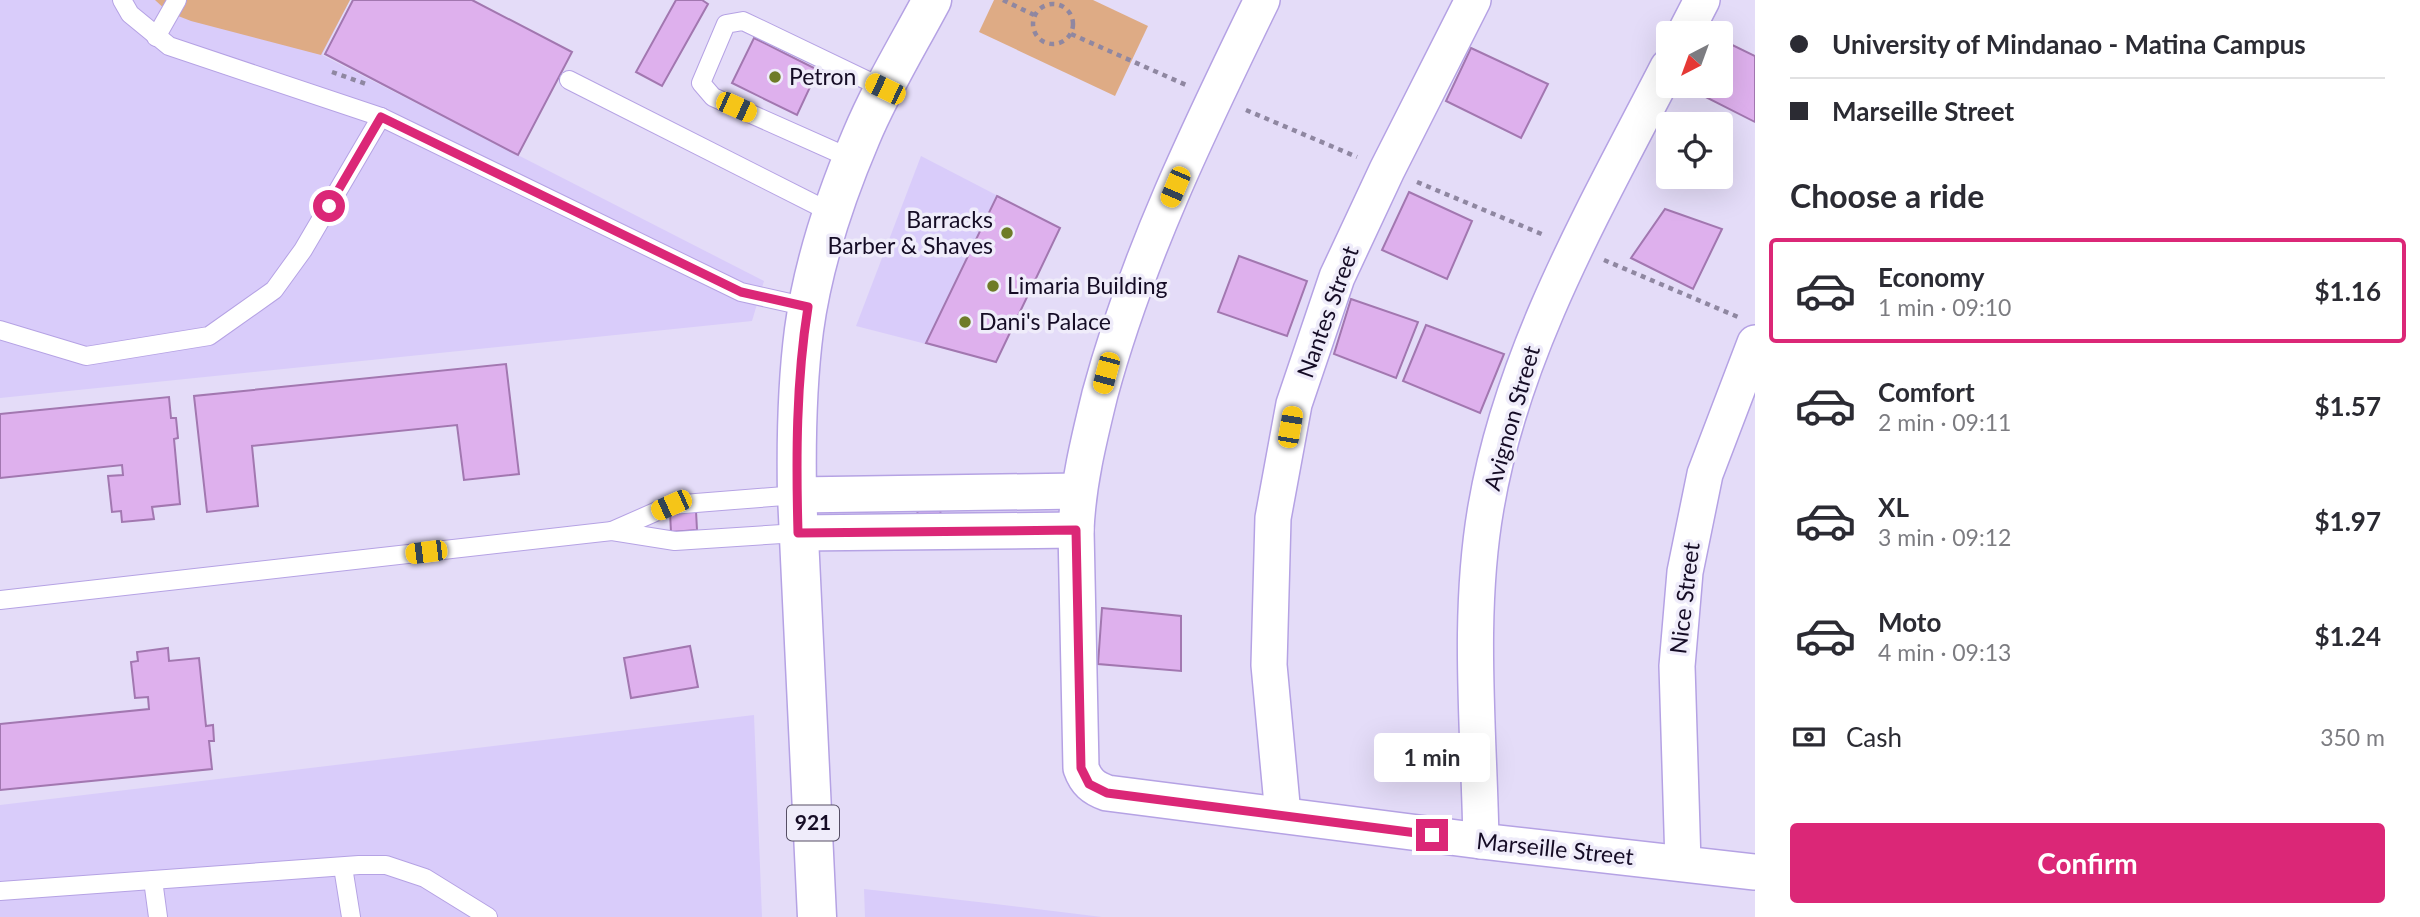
<!DOCTYPE html>
<meta charset="utf-8">
<style>
:root{--surface:#fff;--page:#f2f2f3;--text:#2b2b33;--muted:#7c7c81;--line:#e1e1e2;--accent:#db2777}
body{margin:0;font-family:Lato,sans-serif;background:var(--page);color:var(--text);height:100vh;display:flex;flex-direction:column;font-size:26px;white-space:nowrap}
*{box-sizing:border-box;margin:0}
p{font-size:23px;color:var(--muted)}
.icon{flex:none;width:38px;height:38px;fill:none;stroke:currentColor;stroke-width:2;stroke-linecap:round;stroke-linejoin:round}
.map{position:relative;flex:1;overflow:hidden}
.drawer{display:flex;flex-direction:column;background:var(--surface);width:665px}
.drawer>*{flex:none}
.guide{display:grid;align-content:center;height:154px;padding:0 35px;background:var(--surface)}
.needle{width:46px;rotate:221deg}
.tools{position:absolute;left:1656px;top:21px;display:grid;gap:14px}
.tools a{display:grid;place-items:center;width:77px;height:77px;border-radius:7px;background:var(--surface);box-shadow:0 7px 28px #0002;font-size:35px}
.end{position:absolute;width:32px;height:32px;margin:-16px;border:9px solid #db2777;background:#fff;box-shadow:0 0 0 4px #fff}
.from{border-radius:50%}
.bubble{position:absolute;height:49px;border-radius:7px;background:var(--surface);box-shadow:0 7px 28px #0002;font-size:23px;font-weight:700;line-height:49px;text-align:center}
.car{position:absolute;width:21px;height:42px;margin:-21px -10px;border-radius:9px;box-shadow:0 0 5px 2px #0007;background:linear-gradient(#f5c518 24%,#345 0 40%,#f5c518 0 76%,#345 0 86%,#f5c518 0)}
.guide b{display:flex;align-items:center;gap:24px;height:66px;font-size:26px}
.guide b+b{border-top:2px solid var(--line)}
.guide i{width:18px;height:18px;background:var(--text)}
ul{padding:0;list-style:none}
li{display:flex;align-items:center;gap:21px;height:105px;margin:0 14px 10px;padding:0 21px;border:4px solid transparent;border-radius:7px}
li div{flex:1}
li b{display:block;font-size:26px}
li em{font-style:normal;font-weight:700}
li.selected{border-color:var(--accent)}
li>.icon{width:63px;height:63px;stroke-width:1.5}
h2{padding:0 35px;font-size:32px;line-height:84px}
.pay{display:flex;align-items:center;gap:18px;height:77px;padding:0 35px;font-size:26px}
.pay p{margin-inline-start:auto}
.button{display:flex;gap:14px;margin-top:auto;padding:14px 35px}
.button a{flex:1;height:80px;border-radius:7px;background:var(--accent);color:#fff;font-size:28px;font-weight:700;line-height:80px;text-align:center}
main{display:flex;flex:1;min-height:0}
.map>svg:first-child{display:block}
.built{fill:#d9ccfa}
.green{fill:#deab85}
.building{fill:#deb0ed;stroke:#a277b0;stroke-width:2}
.lines{fill:none;stroke-linecap:round;stroke-linejoin:round}
.service-casing{stroke:#b5a2e4;stroke-width:20}
.minor-casing{stroke:#b5a2e4;stroke-width:38}
.primary-casing{stroke:#b5a2e4;stroke-width:41}
.path{stroke:#8f87a1;stroke-width:4.5;stroke-dasharray:5 5;stroke-linecap:butt}
.service{stroke:#fff;stroke-width:18}
.minor{stroke:#fff;stroke-width:35}
.primary{stroke:#fff;stroke-width:38}
.route{stroke:#db2777;stroke-width:9}
.poi-dot{fill:#6e7b28;stroke:#efecfa;stroke-width:2.5}
.labels{text-anchor:middle;stroke-width:7;stroke-linejoin:round;paint-order:stroke}
.shield{fill:#efecfa;stroke:#564f65;stroke-width:2}
.shield-label{font-size:21px;font-weight:bold;fill:#150c25}
.poi-label{font-size:23px;fill:#150c25;stroke:#efecfa;text-anchor:start}
.street-label{font-size:23px;fill:#150c25;stroke:#efecfa}
</style>
<main>
<div class="map">
<svg width="1755" height="917" viewBox="0 0 1755 917">
<rect width="100%" height="100%" fill="#e4dcf8"/>
<g class="built">
<polygon points="0,0 350,0 322,55 764,281 752,321 0,398"/>
<polygon points="921,156 1060,228 996,362 856,326"/>
<polygon points="754,715 762,917 0,917 0,805"/>
<polygon points="864,889 987,903 1102,917 865,917"/>
</g>
<g class="green">
<polygon points="155,0 350,0 321,55 191,21 168,12"/>
<polygon points="994,0 1093,0 1148,26 1115,96 979,32"/>
</g>
<g class="building">
<polygon points="353,0 472,0 572,52 518,155 325,54"/>
<polygon points="676,0 702,0 708,4 662,86 636,72"/>
<polygon points="754,38 818,70 797,115 732,83"/>
<polygon points="1720,39 1755,56 1755,122 1684,86 1720,86"/>
<polygon points="1471,48 1548,84 1521,138 1446,101"/>
<polygon points="1409,192 1472,221 1447,279 1382,250"/>
<polygon points="997,196 1060,228 996,362 926,343"/>
<polygon points="1665,209 1722,229 1693,289 1631,258"/>
<polygon points="1239,256 1307,281 1287,336 1218,312"/>
<polygon points="1351,299 1418,322 1396,378 1334,354"/>
<polygon points="1426,325 1504,354 1480,413 1403,381"/>
<polygon points="506,364 519,474 464,480 457,425 252,446 258,506 207,512 194,396"/>
<polygon points="169,397 171,418 176,418 178,438 174,439 180,504 152,507 154,519 122,522 121,511 112,512 108,476 123,475 122,465 0,478 0,414"/>
<polygon points="917,504 940,504 941,522 918,522"/>
<polygon points="696,511 697,530 671,532 670,513"/>
<polygon points="1102,608 1181,616 1181,671 1098,664"/>
<polygon points="690,646 698,687 631,698 624,658"/>
<polygon points="168,648 169,661 199,658 206,726 213,725 214,741 209,741 212,769 0,790 0,724 149,709 148,697 135,698 131,662 138,661 137,652"/>
</g>
<g class="lines">
<defs>
<g id="service">
<polyline points="122,0 130,14 169,46 381,117 741,292 808,307"/>
<polyline points="156,37 177,0"/>
<polyline points="569,80 832,213"/>
<polyline points="852,159 713,97 701,83 726,24 743,21 885,89"/>
<polyline points="0,330 86,356 209,336 274,290 303,250 381,117"/>
<polyline points="612,531 671,505 797,495"/>
<polyline points="0,600 612,531 675,541 798,533"/>
<polyline points="343,867 351,917"/>
<polyline points="153,880 158,917"/>
<polyline points="0,891 359,865 386,865 425,878 488,917"/>
</g>
<g id="minor">
<path d="M1262,0c-62,127 -125,257 -162,394 -11,45 -22,89 -24,136l5,238c5,14 12,20 26,25l374,48 274,31"/>
<polyline points="1685,33 1702,0"/>
<polyline points="797,495 1078,491"/>
<polyline points="798,533 1076,530"/>
<polyline points="1283,815 1269,665 1273,518 1294,404 1337,277 1387,170 1473,0"/>
<path d="M1481,841c-2,-110 -14,-225 5,-334 27,-158 110,-300 182,-440"/>
<polyline points="1683,863 1677,666 1685,572 1705,474 1755,343"/>
</g>
<path id="primary" d="M817,917l-20,-422c-1,-55 0,-111 7,-165 9,-66 31,-132 57,-193 19,-46 47,-92 71,-137"/>
</defs>
<use href="#service" class="service-casing"/>
<use href="#minor" class="minor-casing"/>
<use href="#primary" class="primary-casing"/>
<g class="path">
<polyline points="1003,0 1034,15"/>
<circle cx="1053" cy="24" r="20"/>
<polyline points="1071,34 1186,85"/>
<polyline points="332,72 366,84"/>
<polyline points="1246,110 1357,157"/>
<polyline points="1417,182 1544,235"/>
<polyline points="1604,260 1738,317"/>
</g>
<use href="#service" class="service"/>
<use href="#minor" class="minor"/>
<use href="#primary" class="primary"/>
</g>
<g class="lines">
<path class="route" d="M329,206l52,-89 360,175 67,15c-12,75 -12,151 -10,226l278,-3 5,238 8,16 18,9 325,42"/>
</g>
<g class="poi-dot">
<circle cx="775" cy="77" r="7"/>
<circle cx="1007" cy="233" r="7"/>
<circle cx="993" cy="286" r="7"/>
<circle cx="965" cy="322" r="7"/>
</g>
<g class="labels">
<rect class="shield" x="787" y="805.5" width="52" height="35" rx="5"/>
<g class="shield-label">
<text x="813" y="830">921</text>
</g>
<g class="poi-label">
<text x="789" y="85">Petron</text>
<text x="993" y="228" text-anchor="end">Barracks<tspan x="993" dy="26">Barber &amp; Shaves</tspan></text>
<text x="1007" y="294">Limaria Building</text>
<text x="979" y="330">Dani's Palace</text>
</g>
<g class="street-label">
<text transform="translate(1328 312) rotate(-70)" y="8">Nantes Street</text>
<text transform="translate(1512 418) rotate(-74)" y="8">Avignon Street</text>
<text transform="translate(1685 598) rotate(-83)" y="8">Nice Street</text>
<text transform="translate(1555 849) rotate(6)" y="8">Marseille Street</text>
</g>
</g>
</svg>
<div class="tools">
<a><svg class="needle" viewBox="-14 -14 28 28"><path d="M0-13l5 13h-10z" fill="#e53935"/><path d="M0 13l5-13h-10z" fill="#7c7c81"/></svg></a>
<a><svg class="icon" aria-label="locate" viewBox="0 0 24 24"><circle cx="12" cy="12" r="6"/><path d="M12 2v4M12 18v4M2 12h4M18 12h4"/></svg></a>
</div>
<i class="end from" style="left:329px;top:206px"></i>
<i class="end" style="left:1432px;top:835px"></i>
<div class="bubble" style="left:1374px;top:733px;width:116px">1 min</div>
<i class="car" style="left:885px;top:89px;rotate:296deg"></i>
<i class="car" style="left:736px;top:107px;rotate:114deg"></i>
<i class="car" style="left:1175px;top:187px;rotate:203deg"></i>
<i class="car" style="left:1106px;top:373px;rotate:195deg"></i>
<i class="car" style="left:1290px;top:427px;rotate:10deg"></i>
<i class="car" style="left:671px;top:505px;rotate:246deg"></i>
<i class="car" style="left:426px;top:552px;rotate:263deg"></i>
</div>
<section class="drawer">
<div class="guide">
<b><i class="from"></i>University of Mindanao - Matina Campus</b>
<b><i></i>Marseille Street</b>
</div>
<h2>Choose a ride</h2>
<ul>
<li class="selected"><svg class="icon" aria-label="car" viewBox="0 0 24 24"><path d="M5 17H2v-5l4-1 3-4h7l3 4 3 1v5h-3M9 17h6M6 11h13"/><circle cx="7" cy="17" r="2"/><circle cx="17" cy="17" r="2"/></svg><div><b>Economy</b><p>1 min · 09:10</p></div><em>$1.16</em></li>
<li><svg class="icon" aria-label="car" viewBox="0 0 24 24"><path d="M5 17H2v-5l4-1 3-4h7l3 4 3 1v5h-3M9 17h6M6 11h13"/><circle cx="7" cy="17" r="2"/><circle cx="17" cy="17" r="2"/></svg><div><b>Comfort</b><p>2 min · 09:11</p></div><em>$1.57</em></li>
<li><svg class="icon" aria-label="car" viewBox="0 0 24 24"><path d="M5 17H2v-5l4-1 3-4h7l3 4 3 1v5h-3M9 17h6M6 11h13"/><circle cx="7" cy="17" r="2"/><circle cx="17" cy="17" r="2"/></svg><div><b>XL</b><p>3 min · 09:12</p></div><em>$1.97</em></li>
<li><svg class="icon" aria-label="car" viewBox="0 0 24 24"><path d="M5 17H2v-5l4-1 3-4h7l3 4 3 1v5h-3M9 17h6M6 11h13"/><circle cx="7" cy="17" r="2"/><circle cx="17" cy="17" r="2"/></svg><div><b>Moto</b><p>4 min · 09:13</p></div><em>$1.24</em></li>
</ul>
<div class="pay"><svg class="icon" aria-label="cash" viewBox="0 0 24 24"><path d="M3 7h18v10H3z"/><circle cx="12" cy="12" r="2"/></svg>Cash<p>350 m</p></div>
<div class="button"><a>Confirm</a></div>
</section>
</main>
